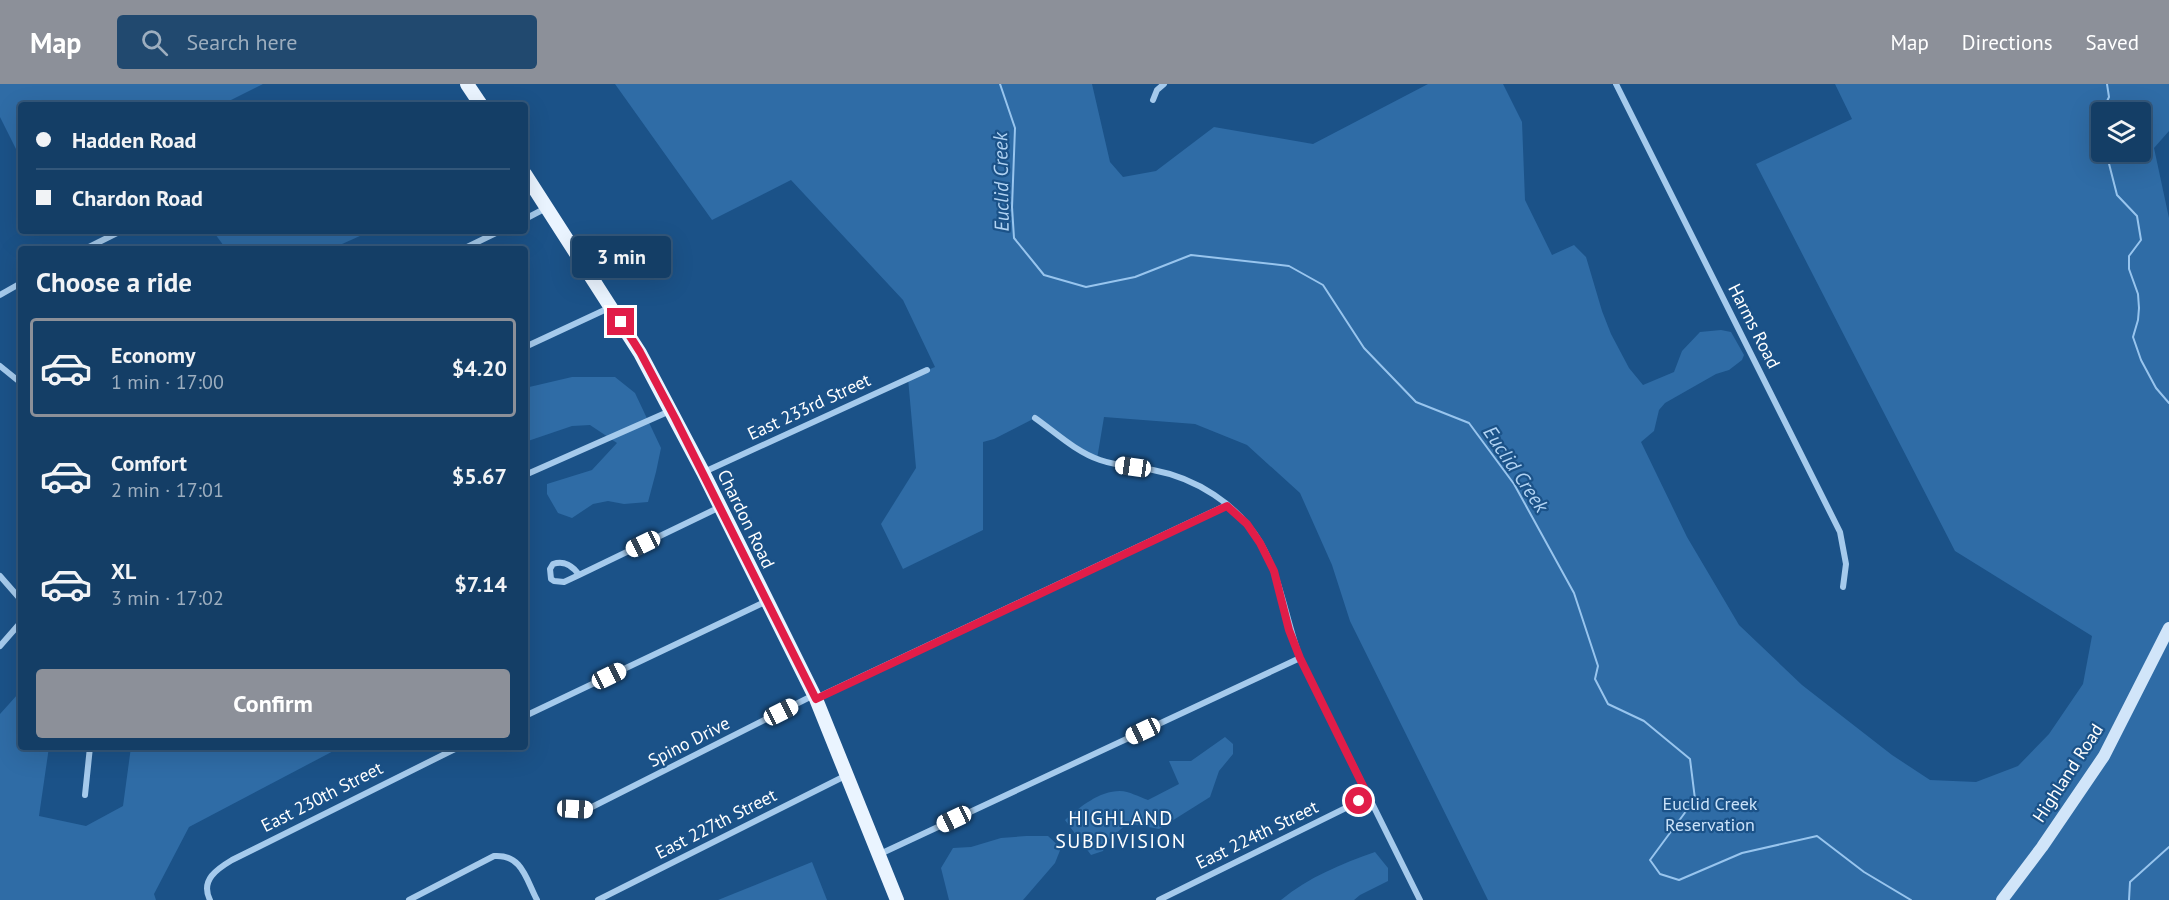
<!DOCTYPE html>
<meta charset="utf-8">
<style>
:root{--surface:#143e66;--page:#21496f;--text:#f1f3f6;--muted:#9daebf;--line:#33577a;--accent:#8c9099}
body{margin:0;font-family:"PT Sans",sans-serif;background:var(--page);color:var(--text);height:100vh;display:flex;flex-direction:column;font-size:22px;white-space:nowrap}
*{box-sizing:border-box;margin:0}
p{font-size:20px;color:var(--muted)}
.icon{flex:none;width:33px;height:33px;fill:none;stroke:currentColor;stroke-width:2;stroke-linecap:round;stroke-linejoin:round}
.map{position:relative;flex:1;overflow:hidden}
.panel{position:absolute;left:18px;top:162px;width:510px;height:504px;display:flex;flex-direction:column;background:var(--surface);border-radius:6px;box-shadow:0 6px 24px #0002,0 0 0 2px var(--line)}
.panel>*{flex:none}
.banner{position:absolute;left:18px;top:18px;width:510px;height:132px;border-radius:6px;box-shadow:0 6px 24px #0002,0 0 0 2px var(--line);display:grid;align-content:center;height:132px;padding:0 18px;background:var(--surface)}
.fabs{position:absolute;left:2091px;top:18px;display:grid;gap:12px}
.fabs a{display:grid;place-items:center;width:60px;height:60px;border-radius:6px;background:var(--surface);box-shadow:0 6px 24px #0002,0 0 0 2px var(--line);font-size:30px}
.end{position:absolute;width:27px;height:27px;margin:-14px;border:8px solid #e11d48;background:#fff;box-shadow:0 0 0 3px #fff}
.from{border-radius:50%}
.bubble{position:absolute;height:42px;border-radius:6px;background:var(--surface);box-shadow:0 6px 24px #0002,0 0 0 2px var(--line);font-size:20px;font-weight:700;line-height:42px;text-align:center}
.car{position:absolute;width:18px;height:36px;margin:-18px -9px;border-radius:8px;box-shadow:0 0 4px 2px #0007;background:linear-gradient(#fff 24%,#345 0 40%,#fff 0 76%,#345 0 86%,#fff 0)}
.banner b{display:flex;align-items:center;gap:21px;height:57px;font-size:22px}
.banner b+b{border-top:2px solid var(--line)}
.banner i{width:15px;height:15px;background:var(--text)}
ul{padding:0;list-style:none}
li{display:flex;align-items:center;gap:18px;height:99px;margin:0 12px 9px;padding:0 6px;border:3px solid transparent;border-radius:6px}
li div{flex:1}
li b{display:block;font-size:22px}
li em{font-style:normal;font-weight:700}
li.active{border-color:var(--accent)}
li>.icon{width:54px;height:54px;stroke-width:1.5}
h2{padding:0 18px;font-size:27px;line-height:72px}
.primary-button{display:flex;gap:12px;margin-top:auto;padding:12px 18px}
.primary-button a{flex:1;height:69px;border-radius:6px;background:var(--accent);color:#fff;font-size:24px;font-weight:700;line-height:69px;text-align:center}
header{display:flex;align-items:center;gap:36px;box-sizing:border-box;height:84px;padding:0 30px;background:var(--accent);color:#fff}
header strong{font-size:28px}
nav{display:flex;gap:33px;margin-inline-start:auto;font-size:21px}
.search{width:420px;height:54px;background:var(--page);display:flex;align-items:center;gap:15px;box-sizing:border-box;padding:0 21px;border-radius:6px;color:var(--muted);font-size:22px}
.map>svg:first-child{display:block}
.green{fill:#2f6ca6;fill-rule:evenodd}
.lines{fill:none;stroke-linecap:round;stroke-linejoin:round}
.stream{stroke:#98c5ee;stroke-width:2}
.street{stroke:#a5caec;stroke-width:6}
.secondary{stroke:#d1e5f9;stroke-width:12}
.primary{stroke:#eaf4ff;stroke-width:14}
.route{stroke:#e11d48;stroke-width:8}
.labels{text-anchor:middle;stroke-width:4.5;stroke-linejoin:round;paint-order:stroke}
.street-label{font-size:18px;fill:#fff;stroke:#1b5288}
.park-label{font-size:18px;fill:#cae2f9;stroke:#1b5288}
.water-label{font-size:20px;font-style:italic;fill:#b1d3f3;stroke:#1b5288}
.neighbourhood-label{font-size:20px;letter-spacing:1.5px;fill:#fff;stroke:#1b5288}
</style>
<header>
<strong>Map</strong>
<div class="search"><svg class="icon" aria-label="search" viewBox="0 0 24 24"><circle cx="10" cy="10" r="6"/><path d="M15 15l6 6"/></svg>Search here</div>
<nav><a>Map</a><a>Directions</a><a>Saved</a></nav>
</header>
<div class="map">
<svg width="2169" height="816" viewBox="0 0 2169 816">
<rect width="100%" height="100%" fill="#1b5288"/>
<g class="green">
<polygon points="0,0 263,0 221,21 21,21 21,75 0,33"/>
<path d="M615,0h477l18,78 13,15 33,-6 58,-44 99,17 115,-60h75l19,38 3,78 27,55 22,-10 12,12 16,54 9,23 18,34 14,17 31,-13 8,-21 18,-19 21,-2 10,2 13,23 -2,5 -13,10 -13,4 -51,29 -6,7 -5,21 -13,11 46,95 52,88 63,60 90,70 38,25 46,2 42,-16 31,-32 34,-50 9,-48 -137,-85 -199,-387 96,-45 -17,-35h334v47l-15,17 15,70v682h-681l-138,-279 -18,-56 -32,-72 -53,-48 -52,-21 -91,-7 -7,42 -62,-41 -41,21 -11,3v88l-80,39 -22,-45 35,-56 -8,-90 27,-11 -32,-67 -112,-120 -79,40zM2102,28h38v40h-38z"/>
<polygon points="213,147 371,147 331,165 226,165"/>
<polygon points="572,293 615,293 635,309 661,364 656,388 648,418 624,420 608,417 593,420 572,434 558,429 547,410 547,400 592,386 617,359 590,341 572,342 525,358 525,304"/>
<polygon points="18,610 21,610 21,663 49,663 39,732 86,742 123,722 131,663 341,663 189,743 154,810 156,816 0,816 0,630"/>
<path d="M1225,653l8,7v10l-14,17 -9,26 -51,32 -31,-6 -21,18 -4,10 -12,4 -26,-35c15,-13 34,-29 55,-29 9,0 19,6 28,9l31,-16 -10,-23h22z"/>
<polygon points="1026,752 1048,752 1061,764 1055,779 1023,816 949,816 941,784 953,764 971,763 1001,754"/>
<path d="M1375,768l13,16v13l-28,14 -6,5h-73c28,-23 60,-36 94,-48z"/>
<polygon points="812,778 827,816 718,816"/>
</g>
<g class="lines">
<g class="stream">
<polyline points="1000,0 1015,44 1012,123 1014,154 1044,191 1086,203 1135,193 1191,171 1289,182 1323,201 1364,264 1416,318 1469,339 1514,400 1574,509 1598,582 1595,595 1608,620 1644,637 1690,675 1695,715 1650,776 1660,790 1679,796 1742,769 1817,752 1864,788 1911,816"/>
<polyline points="2102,28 2109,13 2107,0"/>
<polyline points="2102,42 2102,54"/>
<polyline points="2106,68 2117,111 2137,132 2141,156 2129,172 2129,185 2138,210 2139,224 2138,236 2133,253 2141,276 2156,304 2169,319"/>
<polyline points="2129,816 2130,798 2169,763"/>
</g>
<g class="street">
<polyline points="1616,0 1840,448 1846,480 1843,503"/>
<polyline points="1153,16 1157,6 1164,0"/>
<polyline points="525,135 546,124"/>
<polyline points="85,165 121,147"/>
<polyline points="463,165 500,147"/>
<polyline points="0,211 21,199"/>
<polyline points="525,263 611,223"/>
<polyline points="0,282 21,299"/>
<path d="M1035,334c20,14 41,34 65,42 17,6 35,7 53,10 43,8 84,34 107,72 21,36 26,78 40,116l120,242"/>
<polyline points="704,388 927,286"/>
<polyline points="525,391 670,327"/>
<path d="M579,491c-6,-9 -15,-15 -26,-11l-3,5 1,10 3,2 10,1 15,-7 141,-68"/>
<polyline points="0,492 21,516"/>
<polyline points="0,562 21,538"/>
<polyline points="816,614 1227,421"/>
<polyline points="525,632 767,517"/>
<polyline points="85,711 90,663"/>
<polyline points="575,725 588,725 814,611"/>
<polyline points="880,770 1300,574"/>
<path d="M210,816c-10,-20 7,-31 22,-40l227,-113"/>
<path d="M409,816l85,-44c28,-2 32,23 43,44"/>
<polyline points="598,816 847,691"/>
<polyline points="1159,816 1368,713"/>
</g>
<polyline class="secondary" points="2002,816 2042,763 2104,672 2169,544"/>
<g class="primary">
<polyline points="467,0 481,21"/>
<polyline points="525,90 640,269 703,388 816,615 897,816"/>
</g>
</g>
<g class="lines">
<polyline class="route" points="621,238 640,268 675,334 816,615 1227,422 1247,440 1260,459 1274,487 1289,546 1300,574 1368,712 1359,717"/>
</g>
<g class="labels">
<g class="street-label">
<text transform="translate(1754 242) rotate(63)" y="6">Harms Road</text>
<text transform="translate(809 323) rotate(-25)" y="6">East 233rd Street</text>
<text transform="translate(746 435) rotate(64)" y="6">Chardon Road</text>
<text transform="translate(689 658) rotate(-27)" y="6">Spino Drive</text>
<text transform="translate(2068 689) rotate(-57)" y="6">Highland Road</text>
<text transform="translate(322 713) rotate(-27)" y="6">East 230th Street</text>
<text transform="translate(716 740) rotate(-27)" y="6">East 227th Street</text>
<text transform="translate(1257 751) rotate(-26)" y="6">East 224th Street</text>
</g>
<g class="park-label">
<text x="1710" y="726">Euclid Creek<tspan x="1710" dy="21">Reservation</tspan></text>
</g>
<g class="water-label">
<text transform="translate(1001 98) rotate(-91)" y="7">Euclid Creek</text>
<text transform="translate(1516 385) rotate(56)" y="7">Euclid Creek</text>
</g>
<g class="neighbourhood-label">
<text x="1121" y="741">HIGHLAND<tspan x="1121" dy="23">SUBDIVISION</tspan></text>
</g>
</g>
</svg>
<div class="fabs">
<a><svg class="icon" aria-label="layers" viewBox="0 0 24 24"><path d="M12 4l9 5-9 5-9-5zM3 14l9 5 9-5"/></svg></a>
</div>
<i class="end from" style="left:1359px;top:717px"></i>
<i class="end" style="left:621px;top:238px"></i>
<div class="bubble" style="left:572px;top:152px;width:99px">3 min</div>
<i class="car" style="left:1133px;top:383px;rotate:278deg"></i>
<i class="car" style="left:643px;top:460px;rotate:244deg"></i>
<i class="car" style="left:609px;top:592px;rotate:64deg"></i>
<i class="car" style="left:781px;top:628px;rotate:63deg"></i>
<i class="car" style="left:1143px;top:647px;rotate:245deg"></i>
<i class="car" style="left:575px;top:725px;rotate:93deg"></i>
<i class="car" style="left:954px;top:735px;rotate:245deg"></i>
<div class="banner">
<b><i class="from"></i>Hadden Road</b>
<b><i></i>Chardon Road</b>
</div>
<section class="panel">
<h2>Choose a ride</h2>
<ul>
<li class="active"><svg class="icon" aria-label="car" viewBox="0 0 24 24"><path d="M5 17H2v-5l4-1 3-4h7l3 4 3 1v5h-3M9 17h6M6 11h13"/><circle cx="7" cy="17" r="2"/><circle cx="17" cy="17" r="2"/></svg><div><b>Economy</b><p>1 min · 17:00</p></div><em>$4.20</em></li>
<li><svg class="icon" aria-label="car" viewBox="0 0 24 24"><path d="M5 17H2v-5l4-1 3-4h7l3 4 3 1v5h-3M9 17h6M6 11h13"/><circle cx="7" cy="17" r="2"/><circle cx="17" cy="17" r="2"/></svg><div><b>Comfort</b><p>2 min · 17:01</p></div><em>$5.67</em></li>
<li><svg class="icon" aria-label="car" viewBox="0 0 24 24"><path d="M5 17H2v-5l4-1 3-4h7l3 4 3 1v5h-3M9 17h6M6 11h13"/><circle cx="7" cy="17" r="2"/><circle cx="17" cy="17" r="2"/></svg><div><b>XL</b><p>3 min · 17:02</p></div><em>$7.14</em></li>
</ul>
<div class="primary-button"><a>Confirm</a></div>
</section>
</div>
